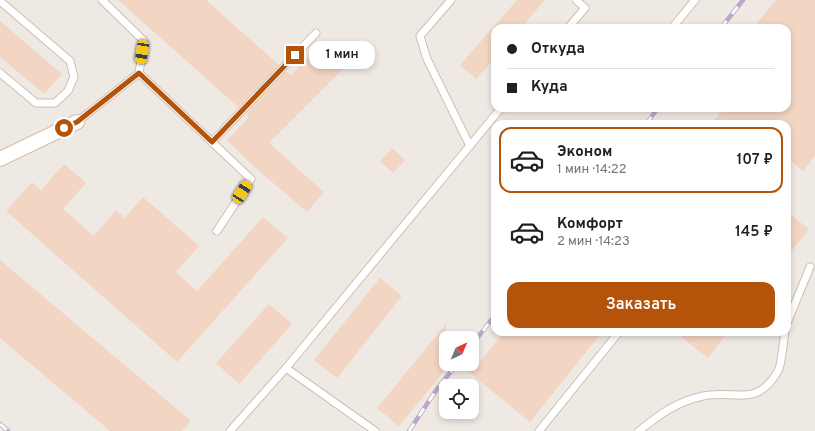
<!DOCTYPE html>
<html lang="ru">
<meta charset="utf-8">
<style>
:root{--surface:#fff;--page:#f6f6f6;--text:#202124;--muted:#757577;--line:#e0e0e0;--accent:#b45309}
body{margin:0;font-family:Overpass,sans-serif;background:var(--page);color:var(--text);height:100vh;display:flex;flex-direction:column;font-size:15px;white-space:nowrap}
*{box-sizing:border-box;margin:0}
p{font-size:13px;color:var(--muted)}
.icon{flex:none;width:22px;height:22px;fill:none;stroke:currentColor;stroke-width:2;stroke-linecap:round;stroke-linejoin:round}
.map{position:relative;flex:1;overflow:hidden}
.panel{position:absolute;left:491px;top:120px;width:300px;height:216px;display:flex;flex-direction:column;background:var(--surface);border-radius:12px;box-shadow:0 2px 6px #0003}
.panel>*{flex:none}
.guide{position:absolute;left:491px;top:24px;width:300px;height:88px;border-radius:12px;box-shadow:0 2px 6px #0003;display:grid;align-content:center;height:88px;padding:0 16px;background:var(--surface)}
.needle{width:26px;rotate:44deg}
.buttons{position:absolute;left:439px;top:331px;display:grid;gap:8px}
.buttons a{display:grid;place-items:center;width:40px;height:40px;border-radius:8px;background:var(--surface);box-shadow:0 2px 6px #0003;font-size:20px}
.end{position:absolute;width:18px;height:18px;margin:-9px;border:5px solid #b45309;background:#fff;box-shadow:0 0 0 2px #fff}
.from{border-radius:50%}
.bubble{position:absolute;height:28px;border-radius:12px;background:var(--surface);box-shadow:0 2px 6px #0003;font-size:13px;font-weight:600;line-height:28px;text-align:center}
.car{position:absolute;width:12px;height:24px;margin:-12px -6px;border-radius:5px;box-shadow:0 0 3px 1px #0007;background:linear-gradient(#f5c518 24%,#345 0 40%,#f5c518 0 76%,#345 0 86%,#f5c518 0)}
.guide b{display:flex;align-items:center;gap:14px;height:38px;font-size:15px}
.guide b+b{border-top:1px solid var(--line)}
.guide i{width:10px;height:10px;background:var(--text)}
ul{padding:7px 0 0;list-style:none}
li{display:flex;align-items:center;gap:12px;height:66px;margin:0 8px 6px;padding:0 8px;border:2px solid transparent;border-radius:12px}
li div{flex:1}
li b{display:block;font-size:15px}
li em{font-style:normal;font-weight:600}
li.on{border-color:var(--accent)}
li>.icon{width:36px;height:36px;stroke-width:1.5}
.button{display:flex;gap:8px;margin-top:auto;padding:8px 16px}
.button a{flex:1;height:46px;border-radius:12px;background:var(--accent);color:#fff;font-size:16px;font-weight:600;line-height:46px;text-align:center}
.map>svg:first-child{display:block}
.industrial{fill:#efe9e4;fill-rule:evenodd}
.building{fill:#f3d5c3}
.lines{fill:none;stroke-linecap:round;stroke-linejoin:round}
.service-casing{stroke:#d1beb0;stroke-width:9}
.minor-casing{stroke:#d1beb0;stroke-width:16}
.service{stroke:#fff;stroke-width:7}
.minor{stroke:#fff;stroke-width:14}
.rail-casing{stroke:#b9a8c9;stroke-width:4.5}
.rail{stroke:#fffaf3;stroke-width:3;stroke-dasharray:9;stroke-linecap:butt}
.route{stroke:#b45309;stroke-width:5}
</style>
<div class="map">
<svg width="815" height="431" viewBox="0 0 815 431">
<rect width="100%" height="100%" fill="#fdf6ec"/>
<path class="industrial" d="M0,0h815v431h-815zM495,28h292v80h-292zM495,124h292v208h-292zM446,338h26v26h-26zM446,386h26v26h-26z"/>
<g class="building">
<polygon points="118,0 206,0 279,65 238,107"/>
<polygon points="517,0 545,0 521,28 495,28 495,58 476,79 460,65"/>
<polygon points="776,0 815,0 815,156 803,171 787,158 787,124 711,124 724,108 787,108 787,28 753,28"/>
<polygon points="0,21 62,74 44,94 0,57"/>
<polygon points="323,42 347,65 269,143 324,192 307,212 250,163 227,140 249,117 246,114 286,71 291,75"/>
<polygon points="392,148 405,160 393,173 380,161"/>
<polygon points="64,164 86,183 63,209 94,236 116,210 125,218 143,197 199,246 176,272 197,291 263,217 288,238 177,362 6,211 32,182 41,190"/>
<polygon points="787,212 809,229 787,257"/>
<polygon points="0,260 191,421 182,431 110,431 0,338"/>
<polygon points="380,278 402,296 337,378 314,360"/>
<polygon points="269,304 292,324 239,384 216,363"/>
<polygon points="446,324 446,369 399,426 377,408"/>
<polygon points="504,332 602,332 530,422 459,364 478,364"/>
<polygon points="675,332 728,332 708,358"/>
</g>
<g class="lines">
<defs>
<g id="service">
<polyline points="102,0 144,41 139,73"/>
<polyline points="451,0 420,36 427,59 470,146"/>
<polyline points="0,1 70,61 74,77 68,91 55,103 36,103 0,73"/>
<polyline points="568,28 585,8 576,0"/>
<polyline points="672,28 695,0"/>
<polyline points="77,122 139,73 251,179 217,231"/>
<polyline points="212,142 316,33"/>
<polyline points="787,323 810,267"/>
<polyline points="286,368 501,108"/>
<polyline points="230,431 286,368 375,431"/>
<polyline points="539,431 619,332"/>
<path d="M639,431c21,-17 37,-29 64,-35 32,-7 53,13 75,-25 4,-7 5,-30 7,-39"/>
</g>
<polyline id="minor" points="0,159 77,122"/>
</defs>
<use href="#service" class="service-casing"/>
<use href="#minor" class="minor-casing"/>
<use href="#service" class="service"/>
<use href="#minor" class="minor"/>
<defs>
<g id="rail">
<polyline points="721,28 743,0"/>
<polyline points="646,124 658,108"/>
<polyline points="472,345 495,315"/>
<polyline points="0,424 8,431"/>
<polyline points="409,431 437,389 457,364"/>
</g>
</defs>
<use href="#rail" class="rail-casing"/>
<use href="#rail" class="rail"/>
</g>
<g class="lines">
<polyline class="route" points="64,128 77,122 139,73 212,142 295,55"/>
</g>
</svg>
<div class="buttons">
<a><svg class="needle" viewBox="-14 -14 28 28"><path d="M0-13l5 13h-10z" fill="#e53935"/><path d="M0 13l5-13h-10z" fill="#757577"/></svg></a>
<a><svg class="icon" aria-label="locate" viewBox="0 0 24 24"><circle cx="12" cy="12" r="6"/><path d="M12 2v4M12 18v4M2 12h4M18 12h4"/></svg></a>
</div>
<i class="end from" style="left:64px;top:128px"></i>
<i class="end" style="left:295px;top:55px"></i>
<div class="bubble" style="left:309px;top:41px;width:66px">1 мин</div>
<i class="car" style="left:142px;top:52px;rotate:189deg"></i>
<i class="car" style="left:242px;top:192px;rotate:33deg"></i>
<div class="guide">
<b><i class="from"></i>Откуда</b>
<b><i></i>Куда</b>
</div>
<section class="panel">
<ul>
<li class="on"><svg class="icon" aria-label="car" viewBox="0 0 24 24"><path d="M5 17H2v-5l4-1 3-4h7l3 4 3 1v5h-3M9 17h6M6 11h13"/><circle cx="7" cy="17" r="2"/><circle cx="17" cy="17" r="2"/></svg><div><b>Эконом</b><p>1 мин · 14:22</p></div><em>107 ₽</em></li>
<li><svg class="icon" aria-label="car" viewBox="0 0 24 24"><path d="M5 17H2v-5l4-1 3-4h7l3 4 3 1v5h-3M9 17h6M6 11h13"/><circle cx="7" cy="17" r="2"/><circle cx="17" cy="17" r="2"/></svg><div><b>Комфорт</b><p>2 мин · 14:23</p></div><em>145 ₽</em></li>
</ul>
<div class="button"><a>Заказать</a></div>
</section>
</div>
